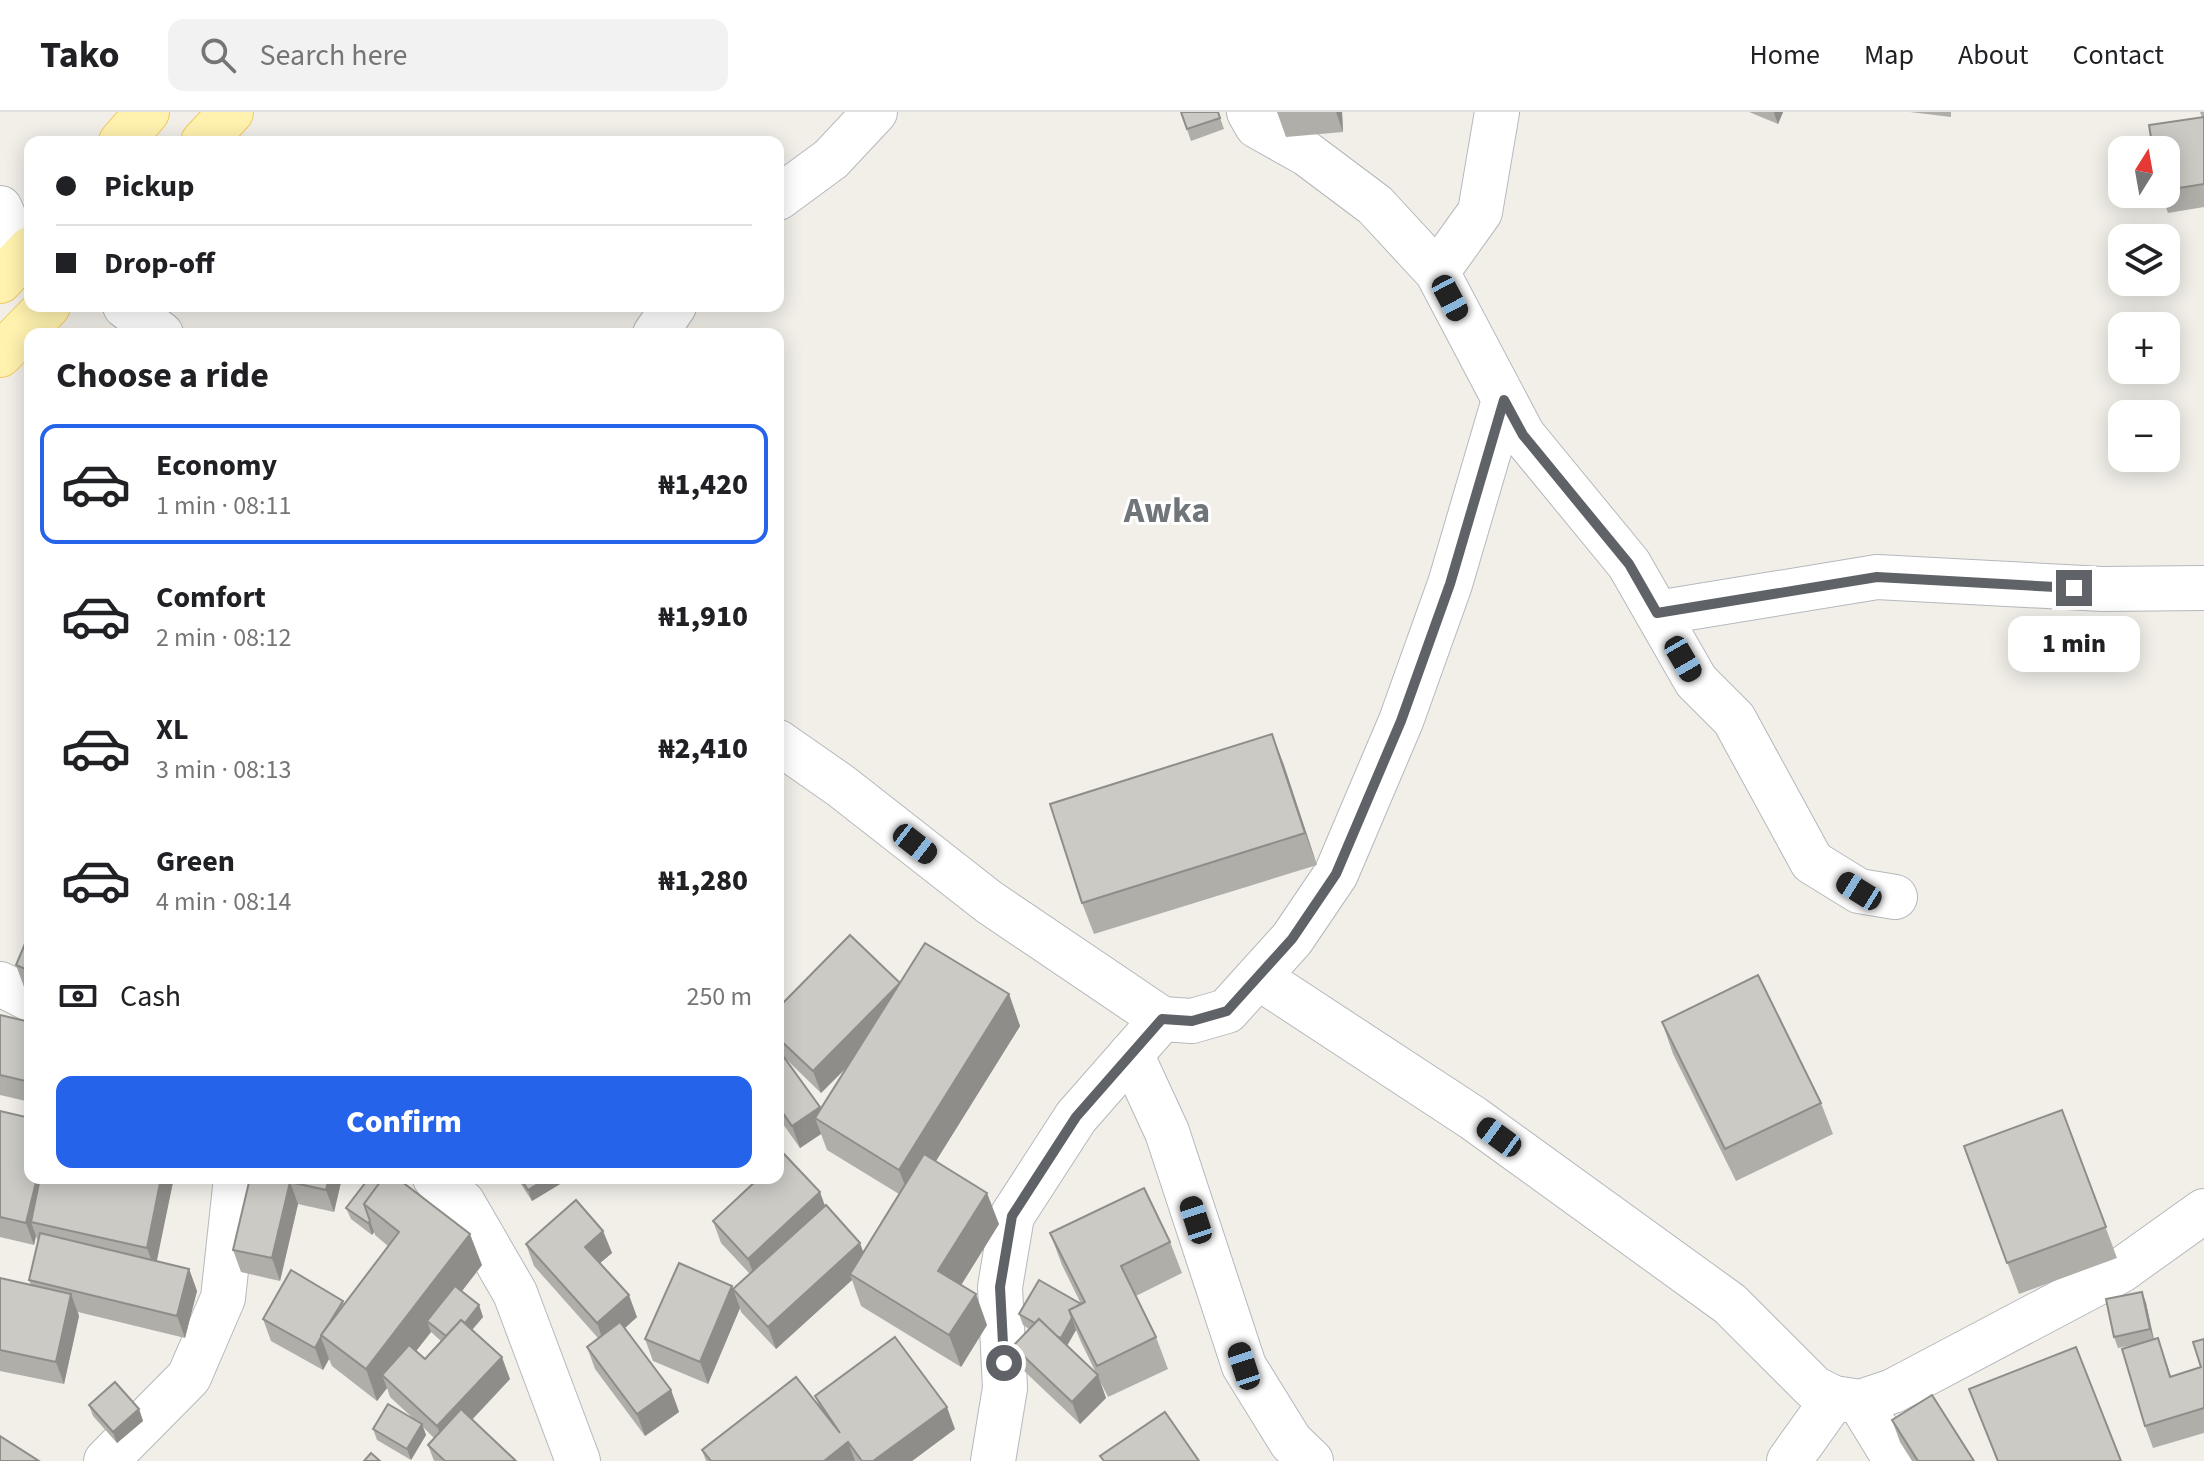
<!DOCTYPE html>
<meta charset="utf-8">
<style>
:root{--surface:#fff;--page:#f2f2f2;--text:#202124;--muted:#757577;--line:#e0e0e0;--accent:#2563eb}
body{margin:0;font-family:"Source Sans 3",sans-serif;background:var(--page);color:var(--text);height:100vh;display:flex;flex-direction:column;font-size:30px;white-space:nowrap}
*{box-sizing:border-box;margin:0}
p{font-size:26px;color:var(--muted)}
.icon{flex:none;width:44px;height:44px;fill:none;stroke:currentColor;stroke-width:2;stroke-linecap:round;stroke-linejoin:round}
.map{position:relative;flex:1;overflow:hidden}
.panel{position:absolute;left:24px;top:216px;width:760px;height:856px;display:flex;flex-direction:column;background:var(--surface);border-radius:16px;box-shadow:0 4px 20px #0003}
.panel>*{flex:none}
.hud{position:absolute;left:24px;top:24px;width:760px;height:176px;border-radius:16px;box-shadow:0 4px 20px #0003;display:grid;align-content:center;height:176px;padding:0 32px;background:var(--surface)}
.needle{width:52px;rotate:11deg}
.fabs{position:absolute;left:2108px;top:24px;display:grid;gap:16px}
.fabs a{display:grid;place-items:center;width:72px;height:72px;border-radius:16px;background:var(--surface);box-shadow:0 4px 20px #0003;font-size:40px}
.end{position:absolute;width:36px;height:36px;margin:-18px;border:10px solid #5f6368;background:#fff;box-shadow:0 0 0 4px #fff}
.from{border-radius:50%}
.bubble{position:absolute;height:56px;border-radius:16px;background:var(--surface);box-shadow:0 4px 20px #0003;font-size:26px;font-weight:800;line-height:56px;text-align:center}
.car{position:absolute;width:24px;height:48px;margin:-24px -12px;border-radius:10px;box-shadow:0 0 6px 2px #0007;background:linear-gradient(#222 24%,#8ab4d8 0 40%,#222 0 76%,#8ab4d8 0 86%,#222 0)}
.hud b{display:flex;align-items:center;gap:28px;height:76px;font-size:30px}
.hud b+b{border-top:2px solid var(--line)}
.hud i{width:20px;height:20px;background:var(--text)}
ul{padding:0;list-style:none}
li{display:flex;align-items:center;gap:24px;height:120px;margin:0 16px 12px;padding:0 16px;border:4px solid transparent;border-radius:16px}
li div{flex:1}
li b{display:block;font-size:30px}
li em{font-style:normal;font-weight:800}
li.on{border-color:var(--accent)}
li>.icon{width:72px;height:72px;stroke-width:1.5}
h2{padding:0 32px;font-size:36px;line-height:96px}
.pay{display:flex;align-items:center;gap:20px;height:88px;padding:0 32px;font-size:30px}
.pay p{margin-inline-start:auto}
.primary-button{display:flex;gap:16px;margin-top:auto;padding:16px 32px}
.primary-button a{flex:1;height:92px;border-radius:16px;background:var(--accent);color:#fff;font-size:32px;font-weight:800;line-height:92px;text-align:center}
header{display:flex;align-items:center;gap:48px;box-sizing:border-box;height:112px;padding:0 40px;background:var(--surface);border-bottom:2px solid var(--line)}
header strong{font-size:38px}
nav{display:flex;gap:44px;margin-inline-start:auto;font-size:28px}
.search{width:560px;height:72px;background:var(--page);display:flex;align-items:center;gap:20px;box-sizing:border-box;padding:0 28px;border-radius:16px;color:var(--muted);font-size:30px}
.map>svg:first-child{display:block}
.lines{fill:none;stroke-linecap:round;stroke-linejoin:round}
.minor-casing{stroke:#b5b8bc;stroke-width:46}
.major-casing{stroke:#f2c960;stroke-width:46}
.minor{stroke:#fff;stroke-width:44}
.major{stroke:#fff2af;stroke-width:44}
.wall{fill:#afaea9;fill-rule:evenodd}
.shaded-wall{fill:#8f8d8a}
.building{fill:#cccac5;stroke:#8f8d8a;stroke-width:2}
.route{stroke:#5f6368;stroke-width:10}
.labels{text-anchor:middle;stroke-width:6;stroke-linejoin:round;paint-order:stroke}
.town-label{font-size:36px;font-weight:bold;fill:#70757a;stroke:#fff}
</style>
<header>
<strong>Tako</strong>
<div class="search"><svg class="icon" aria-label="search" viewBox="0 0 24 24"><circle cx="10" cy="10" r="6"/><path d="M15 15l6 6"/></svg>Search here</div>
<nav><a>Home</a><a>Map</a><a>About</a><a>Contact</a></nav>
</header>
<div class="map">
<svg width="2204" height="1349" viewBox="0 0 2204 1349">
<rect width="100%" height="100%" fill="#f1efe8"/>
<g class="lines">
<defs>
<g id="minor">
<polyline points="1249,0 1257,14 1307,42 1375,93 1437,160 1523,323 1629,452 1696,569 1734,607 1812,750 1859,779 1895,785"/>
<polyline points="778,86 831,47 875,0"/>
<polyline points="0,96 22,147"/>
<polyline points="1437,160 1480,100 1497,0"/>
<polyline points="125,194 161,222"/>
<polyline points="655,222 674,194"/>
<polyline points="1657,501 1877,465 2102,477 2204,476"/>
<polyline points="778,630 841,674 989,790 1162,907 1192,909 1227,899 1292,827 1336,762 1401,609 1450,472 1504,288"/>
<polyline points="1258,865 1473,1006 1730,1192 1814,1276 1834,1286 1860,1290 1893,1279 2120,1159 2204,1099"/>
<polyline points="0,872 30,887"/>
<polyline points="1131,942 1167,1020 1244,1254 1291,1330 1311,1349"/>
<polyline points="435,1066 463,1091 515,1181 578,1349"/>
<polyline points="1860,1290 1896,1349"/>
<polyline points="106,1349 189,1265 223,1186 236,1066"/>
<polyline points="993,1349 1005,1276 1000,1175 1012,1104 1076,1005 1162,907"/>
<polyline points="1789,1349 1834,1286"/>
</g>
<g id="major">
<polyline points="121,30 147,0"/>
<polyline points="203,30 231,0"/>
<polyline points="0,169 30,137"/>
<polyline points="0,243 48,194"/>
</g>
</defs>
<use href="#minor" class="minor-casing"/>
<use href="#major" class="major-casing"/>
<use href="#minor" class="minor"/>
<use href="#major" class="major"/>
</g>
<g class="wall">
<polygon points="1181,0 1218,0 1224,17 1191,29"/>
<polygon points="1277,0 1342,0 1343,20 1286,25"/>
<polygon points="1749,0 1783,0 1778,12"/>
<polygon points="1910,0 1951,0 1951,5"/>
<polygon points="2200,0 2204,0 2204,95 2168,101 2161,82 2166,82 2166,38 2202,5"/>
<polygon points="1272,622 1317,753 1094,822 1082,791"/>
<polygon points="30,820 30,877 24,875 16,853"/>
<path d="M900,871l109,11 11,32 -84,135 63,63 -38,61 26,40 -26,42 -100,-61 -9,-26 -76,69 -35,-37 -1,-4 -32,76 -55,-23 -8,-22 88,-50 17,-15 -29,-31 -8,-22 112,-15 38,46 36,-58 -72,-44 -6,-16 -21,14 -22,-31v-109zM785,946l36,35 27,-27 -27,44z"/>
<polygon points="0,903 30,910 30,990 0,983"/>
<polygon points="1662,910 1821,991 1833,1022 1736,1069 1673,942"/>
<polygon points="2062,998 2117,1146 2019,1182 1964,1034"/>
<polygon points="0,999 30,1066 172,1066 173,1070 156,1149 189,1157 197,1179 185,1226 78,1200 79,1204 64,1272 0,1259 0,1166 31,1173 29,1168 38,1130 36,1124 34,1133 0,1125"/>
<polygon points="250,1066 342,1066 334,1100 298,1092 280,1169 241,1160 233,1138"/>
<path d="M369,1066l113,87 -20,26 17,14 4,12 -11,13 38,49 -38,41 44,41h-82l-6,-16 6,-7 -11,-11 3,8 -15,25 -34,-20 -4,-11 43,-8 -26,-24 -3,-9 -10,13 -45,-35 -3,-7 -6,11 -52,-29 -8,-22 80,-18 1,3 44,-58 -13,-11 -1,-3 -2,3 -21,-16 -5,-11zM431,1220l10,9 -16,18 -9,-8z"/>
<polygon points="517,1066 570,1066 532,1089"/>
<polygon points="603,1119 612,1141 600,1151 637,1205 625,1216 671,1278 679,1300 645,1324 595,1257 587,1235 598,1226 534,1154 526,1132"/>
<path d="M1050,1121l120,9 12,31 -46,23 20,41 12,32 -60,28 -10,-20 8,21 -26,26 -59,-56 -8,-22 16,-17 -6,-4 -4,-11 62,-10 -19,-39zM1076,1218l5,12 16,33 -30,-29z"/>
<polygon points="2142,1180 2146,1191 2154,1227 2158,1226 2171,1264 2201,1255 2204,1227 2204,1321 2153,1336 2145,1314 2138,1232 2118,1236 2114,1225"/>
<polygon points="1969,1277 2121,1349 1997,1349"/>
<polygon points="815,1284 955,1317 912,1349 706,1349 702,1338 818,1292"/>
<polygon points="89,1293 139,1297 143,1309 117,1331 93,1304"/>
<polygon points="1892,1308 1974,1349 1912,1349 1900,1330"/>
</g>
<g class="shaded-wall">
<polygon points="1336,0 1342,0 1343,20"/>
<polygon points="1775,0 1783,0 1778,12 1774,1"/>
<polygon points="1272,622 1284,653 1317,753 1305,721"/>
<polygon points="900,871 908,894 821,981 813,959"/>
<polygon points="1009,882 1020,914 911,1089 899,1058"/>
<polygon points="820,995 826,1013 815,1006 821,1022 800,1036 792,1014"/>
<polygon points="37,1066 51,1066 31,1110 36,1124 34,1133 26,1111"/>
<polygon points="161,1066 172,1066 173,1070 155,1158 147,1136"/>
<polygon points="329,1066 342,1066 334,1100 326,1078"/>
<polygon points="547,1066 570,1066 532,1089 528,1078"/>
<polygon points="670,1066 682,1066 672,1072"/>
<polygon points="290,1070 298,1092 280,1169 272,1146"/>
<polygon points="820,1080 828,1102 756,1169 748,1147"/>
<polygon points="987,1081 999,1112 950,1191 938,1159"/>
<polygon points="370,1109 374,1120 372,1123 368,1111"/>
<polygon points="603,1119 612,1141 593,1157 585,1135"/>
<polygon points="470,1122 482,1153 434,1215 427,1209 431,1220 391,1271 382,1263 387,1276 377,1289 366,1257"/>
<polygon points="860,1131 868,1153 850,1162 852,1168 776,1237 768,1215"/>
<polygon points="189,1157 197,1179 185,1226 177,1204"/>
<polygon points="732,1174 740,1196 708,1272 700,1250"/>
<polygon points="2142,1180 2146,1191 2154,1229 2150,1217"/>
<polygon points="71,1182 79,1204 64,1272 56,1250"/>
<polygon points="976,1182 987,1213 961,1255 949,1223"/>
<polygon points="629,1183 637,1205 605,1234 597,1211"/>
<polygon points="479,1193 483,1205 454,1239 450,1228"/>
<polygon points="1072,1206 1076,1218 1065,1237 1061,1226"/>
<polygon points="321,1225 329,1247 323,1258 315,1236"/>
<polygon points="502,1245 510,1267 445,1336 437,1314"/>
<polygon points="1098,1263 1106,1286 1080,1312 1072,1290"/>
<polygon points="671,1278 679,1300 645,1324 637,1302"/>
<polygon points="947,1295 955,1317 912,1349 873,1349"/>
<polygon points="139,1297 143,1309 117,1331 113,1320"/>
<polygon points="422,1312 426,1323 411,1348 407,1337"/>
<polygon points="848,1330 855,1349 824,1349"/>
</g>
<g class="building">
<polygon points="1181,0 1218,0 1220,6 1187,17"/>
<polygon points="2204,5 2204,72 2166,78 2166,38 2153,38 2149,13"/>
<polygon points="1272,622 1305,721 1082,791 1050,692"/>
<polygon points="30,820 30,859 16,853"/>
<polygon points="850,823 900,871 813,959 778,926 778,896"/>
<polygon points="925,831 1009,882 899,1058 815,1006"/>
<polygon points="1758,863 1821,991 1725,1037 1662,910"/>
<polygon points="0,903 30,910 30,970 0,963"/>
<polygon points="778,937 820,995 792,1014 778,994"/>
<polygon points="2062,998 2106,1115 2007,1151 1964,1034"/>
<polygon points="0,999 30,1006 30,1066 37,1066 26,1111 0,1105"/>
<polygon points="784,1042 820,1080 748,1147 713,1109 759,1066 778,1066 778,1048"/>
<polygon points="924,1042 987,1081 938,1159 976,1182 949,1223 850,1162"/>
<polygon points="40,1066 161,1066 147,1136 31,1110"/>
<polygon points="250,1066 329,1066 326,1078 290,1070 272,1146 233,1138"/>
<polygon points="369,1066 376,1066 381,1070 364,1092 370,1109 368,1111 346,1096"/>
<polygon points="383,1066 397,1066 470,1122 366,1257 321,1223 399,1120 364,1092"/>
<polygon points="520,1066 547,1066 528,1078"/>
<polygon points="1144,1076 1170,1130 1121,1154 1156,1225 1097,1254 1069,1198 1085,1190 1050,1121"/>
<polygon points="576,1088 603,1119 585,1135 629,1183 597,1211 526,1132"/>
<polygon points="826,1093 860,1131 768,1215 733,1177"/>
<polygon points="40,1121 189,1157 177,1204 29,1168"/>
<polygon points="679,1151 732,1174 700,1250 645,1227"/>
<polygon points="291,1158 343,1189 330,1210 321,1223 321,1225 315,1236 263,1207"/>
<polygon points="0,1166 71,1182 56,1250 0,1238"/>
<polygon points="1039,1168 1081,1192 1069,1198 1072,1206 1061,1226 1056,1224 1039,1207 1035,1211 1019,1202"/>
<polygon points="455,1174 479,1193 465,1211 461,1208 446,1224 427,1209"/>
<polygon points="2142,1180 2150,1217 2114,1225 2106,1187"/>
<polygon points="1039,1207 1098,1263 1072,1290 1013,1234"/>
<polygon points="461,1208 502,1245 437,1314 382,1263 409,1233 425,1247"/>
<polygon points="620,1210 671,1278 637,1302 587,1235"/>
<polygon points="895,1225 947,1295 873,1349 862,1349 848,1330 824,1349 711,1349 702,1338 796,1265 840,1321 815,1284"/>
<polygon points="2158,1226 2170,1265 2201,1255 2193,1230 2204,1227 2204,1296 2145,1314 2122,1237"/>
<polygon points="2076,1235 2121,1349 1998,1349 1969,1277"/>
<polygon points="115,1270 139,1297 113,1320 89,1293"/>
<polygon points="1932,1283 1974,1349 1918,1349 1892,1308"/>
<polygon points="388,1292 422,1312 407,1337 373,1317"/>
<polygon points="461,1297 516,1349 445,1349 428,1333"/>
<polygon points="1165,1300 1199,1349 1104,1349 1100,1344"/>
<polygon points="0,1324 39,1349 0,1349"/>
<polygon points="371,1341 380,1349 364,1349"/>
</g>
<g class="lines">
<polyline class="route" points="1004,1251 1000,1175 1012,1104 1076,1005 1162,907 1192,909 1227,899 1292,827 1336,762 1401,609 1450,472 1504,288 1523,323 1629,452 1657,501 1877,465 2074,476"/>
</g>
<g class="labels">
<g class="town-label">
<text x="1167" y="410">Awka</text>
</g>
</g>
</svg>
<div class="fabs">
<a><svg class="needle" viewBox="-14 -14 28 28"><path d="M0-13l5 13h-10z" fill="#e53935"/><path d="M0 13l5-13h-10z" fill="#757577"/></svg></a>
<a><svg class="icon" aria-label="layers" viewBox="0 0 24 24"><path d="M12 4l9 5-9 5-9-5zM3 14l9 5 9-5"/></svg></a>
<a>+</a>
<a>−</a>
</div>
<i class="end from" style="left:1004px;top:1251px"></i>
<i class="end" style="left:2074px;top:476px"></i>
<div class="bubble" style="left:2008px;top:504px;width:132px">1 min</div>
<i class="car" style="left:1450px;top:186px;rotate:152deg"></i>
<i class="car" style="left:1683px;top:547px;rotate:150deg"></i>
<i class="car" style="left:915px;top:732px;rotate:128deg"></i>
<i class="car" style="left:1859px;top:779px;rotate:302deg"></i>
<i class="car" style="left:1499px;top:1025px;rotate:306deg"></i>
<i class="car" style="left:1196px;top:1108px;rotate:342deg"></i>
<i class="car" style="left:1244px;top:1254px;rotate:342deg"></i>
<div class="hud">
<b><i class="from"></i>Pickup</b>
<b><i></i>Drop-off</b>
</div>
<section class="panel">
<h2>Choose a ride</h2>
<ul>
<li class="on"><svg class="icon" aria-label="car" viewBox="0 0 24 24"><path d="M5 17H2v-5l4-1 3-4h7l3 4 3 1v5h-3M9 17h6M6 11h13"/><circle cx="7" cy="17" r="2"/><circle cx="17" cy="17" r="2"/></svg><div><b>Economy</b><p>1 min · 08:11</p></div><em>₦1,420</em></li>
<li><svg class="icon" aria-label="car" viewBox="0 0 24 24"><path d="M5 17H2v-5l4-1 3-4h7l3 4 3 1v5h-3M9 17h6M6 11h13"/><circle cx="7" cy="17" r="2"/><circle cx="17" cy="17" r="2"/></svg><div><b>Comfort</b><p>2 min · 08:12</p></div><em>₦1,910</em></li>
<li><svg class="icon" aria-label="car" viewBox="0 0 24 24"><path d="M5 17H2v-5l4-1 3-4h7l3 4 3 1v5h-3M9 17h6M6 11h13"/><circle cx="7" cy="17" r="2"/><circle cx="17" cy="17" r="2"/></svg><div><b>XL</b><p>3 min · 08:13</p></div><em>₦2,410</em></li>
<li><svg class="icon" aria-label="car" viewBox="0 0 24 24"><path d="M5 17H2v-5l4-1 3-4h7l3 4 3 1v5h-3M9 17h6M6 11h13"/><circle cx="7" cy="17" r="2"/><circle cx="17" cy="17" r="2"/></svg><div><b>Green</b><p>4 min · 08:14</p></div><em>₦1,280</em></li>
</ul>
<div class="pay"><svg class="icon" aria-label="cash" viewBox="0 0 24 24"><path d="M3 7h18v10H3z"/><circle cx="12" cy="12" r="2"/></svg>Cash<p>250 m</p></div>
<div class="primary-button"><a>Confirm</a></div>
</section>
</div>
